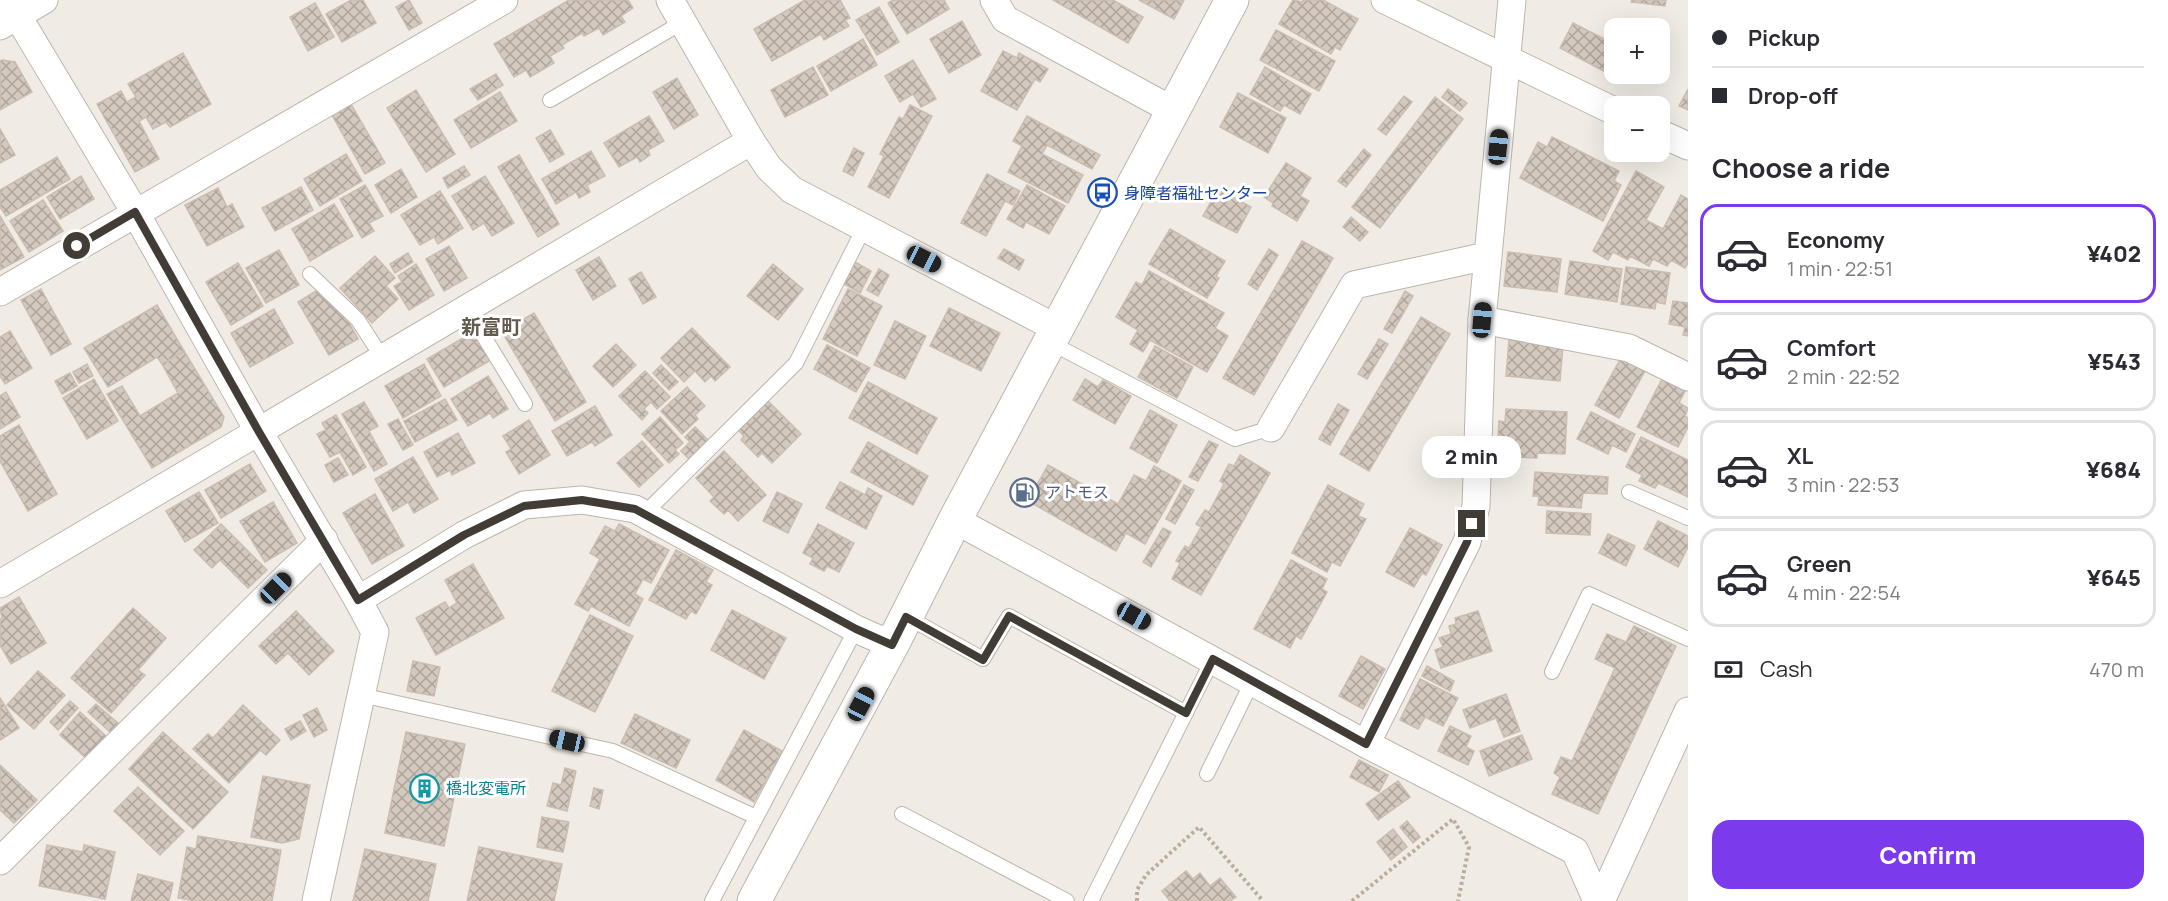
<!DOCTYPE html>
<meta charset="utf-8">
<style>
:root{--surface:#fff;--page:#f7f7f7;--text:#2b2b33;--muted:#7c7c81;--line:#e1e1e2;--accent:#7c3aed}
body{margin:0;font-family:Manrope,"Noto Sans JP",sans-serif;background:var(--page);color:var(--text);height:100vh;display:flex;flex-direction:column;font-size:22px;white-space:nowrap}
*{box-sizing:border-box;margin:0}
p{font-size:20px;color:var(--muted)}
.icon{flex:none;width:33px;height:33px;fill:none;stroke:currentColor;stroke-width:2;stroke-linecap:round;stroke-linejoin:round}
.map{position:relative;flex:1;overflow:hidden}
.drawer{display:flex;flex-direction:column;background:var(--surface);width:480px}
.drawer>*{flex:none}
.banner{display:grid;align-content:center;height:132px;padding:0 24px;background:var(--surface)}
.buttons{position:absolute;left:1604px;top:18px;display:grid;gap:12px}
.buttons a{display:grid;place-items:center;width:66px;height:66px;border-radius:12px;background:var(--surface);box-shadow:0 6px 24px #0002;font-size:30px}
.end{position:absolute;width:27px;height:27px;margin:-14px;border:8px solid #423c36;background:#fff;box-shadow:0 0 0 3px #fff}
.from{border-radius:50%}
.bubble{position:absolute;height:42px;border-radius:18px;background:var(--surface);box-shadow:0 6px 24px #0002;font-size:20px;font-weight:800;line-height:42px;text-align:center}
.car{position:absolute;width:18px;height:36px;margin:-18px -9px;border-radius:8px;box-shadow:0 0 4px 2px #0007;background:linear-gradient(#222 24%,#8ab4d8 0 40%,#222 0 76%,#8ab4d8 0 86%,#222 0)}
.banner b{display:flex;align-items:center;gap:21px;height:57px;font-size:22px}
.banner b+b{border-top:2px solid var(--line)}
.banner i{width:15px;height:15px;background:var(--text)}
ul{padding:0;list-style:none}
li{display:flex;align-items:center;gap:18px;height:99px;margin:0 12px 9px;padding:0 12px;border:3px solid var(--line);border-radius:18px}
li div{flex:1}
li b{display:block;font-size:22px}
li em{font-style:normal;font-weight:800}
li.active{border-color:var(--accent)}
li>.icon{width:54px;height:54px;stroke-width:1.5}
h2{padding:0 24px;font-size:27px;line-height:72px}
.pay{display:flex;align-items:center;gap:15px;height:66px;padding:0 24px;font-size:22px}
.pay p{margin-inline-start:auto}
.button{display:flex;gap:12px;margin-top:auto;padding:12px 24px}
.button a{flex:1;height:69px;border-radius:18px;background:var(--accent);color:#fff;font-size:24px;font-weight:800;line-height:69px;text-align:center}
main{display:flex;flex:1;min-height:0}
.map>svg:first-child{display:block}
.building{fill:url(#building-cross-hatch);stroke:#cbbdb0;stroke-width:1.5}
.lines{fill:none;stroke-linecap:round;stroke-linejoin:round}
.service-casing{stroke:#beb5ac;stroke-width:16}
.minor-casing{stroke:#beb5ac;stroke-width:29}
.tertiary-casing{stroke:#beb5ac;stroke-width:35}
.path{stroke:#bbad9c;stroke-width:4;stroke-dasharray:3 3;stroke-linecap:butt}
.service{stroke:#fff;stroke-width:14}
.minor{stroke:#fff;stroke-width:27}
.tertiary{stroke:#fff;stroke-width:33}
.route{stroke:#423c36;stroke-width:8}
.labels{text-anchor:middle;stroke-width:6;stroke-linejoin:round;paint-order:stroke}
.transit-label{font-size:16px;fill:#164399;stroke:#fff;text-anchor:start}
.service-label{font-size:16px;fill:#4e5e75;stroke:#fff;text-anchor:start}
.culture-label{font-size:16px;fill:#0d838f;stroke:#fff;text-anchor:start}
.quarter-label{font-size:20px;font-weight:bold;fill:#64594e;stroke:#fff}
</style>
<main>
<div class="map">
<svg width="1688" height="901" viewBox="0 0 1688 901">
<defs>
<pattern id="building-cross-hatch" width="8" height="8" patternUnits="userSpaceOnUse" patternTransform="scale(1.5)"><rect width="8" height="8" fill="#d4c9bf"/><path d="M0 0l8 8M0 8l8-8" fill="none" stroke="#aea49c"/></pattern>
</defs>
<rect width="100%" height="100%" fill="#f0ece5"/>
<g class="building">
<polygon points="351,0 363,0 376,23 342,42 326,14"/>
<polygon points="409,0 422,23 409,30 396,7"/>
<polygon points="569,0 628,0 633,8 621,16 625,22 603,35 599,28 584,36 582,33 562,45 564,48 550,56 554,63 530,77 526,70 514,77 494,44"/>
<polygon points="805,0 840,0 850,18 845,20 849,26 824,40 821,34 772,61 754,29"/>
<polygon points="893,0 944,0 949,9 907,34 888,3"/>
<polygon points="1053,0 1113,0 1143,17 1128,43"/>
<polygon points="1139,0 1184,0 1174,19"/>
<polygon points="1293,0 1302,2 1303,0 1323,0 1358,19 1340,50 1335,47 1331,54 1279,24"/>
<polygon points="1632,0 1666,0 1665,6 1631,2"/>
<polygon points="315,3 334,37 308,51 290,17"/>
<polygon points="879,7 899,42 877,55 856,20"/>
<polygon points="962,21 981,55 949,73 930,39"/>
<polygon points="1573,23 1614,44 1614,74 1617,74 1615,77 1560,48"/>
<polygon points="1276,30 1335,61 1319,91 1260,60"/>
<polygon points="863,39 877,65 831,91 817,66"/>
<polygon points="1003,51 1017,58 1019,53 1048,69 1040,82 1035,79 1017,110 981,91"/>
<polygon points="183,53 211,104 170,127 166,122 153,129 146,117 139,121 159,159 135,172 97,104 121,91 127,102 136,97 128,84"/>
<polygon points="2,60 15,62 32,92 0,110 0,61"/>
<polygon points="913,60 936,99 921,107 913,94 900,102 885,76"/>
<polygon points="813,67 828,95 785,117 771,90"/>
<polygon points="1265,67 1311,94 1300,114 1284,105 1280,111 1250,94"/>
<polygon points="496,74 503,85 478,100 470,89"/>
<polygon points="677,78 698,115 674,129 653,92"/>
<polygon points="1448,89 1467,103 1460,111 1442,97"/>
<polygon points="1688,89 1688,110 1679,106"/>
<polygon points="416,90 455,154 426,172 387,108"/>
<polygon points="500,92 517,121 471,148 454,120"/>
<polygon points="1238,93 1286,118 1268,153 1220,127"/>
<polygon points="1404,96 1412,102 1386,135 1378,129"/>
<polygon points="1435,97 1463,119 1380,228 1352,207"/>
<polygon points="351,104 385,163 365,174 332,115"/>
<polygon points="910,105 932,116 889,198 868,187 884,156 880,154 899,117 903,119"/>
<polygon points="649,116 664,141 648,150 650,155 640,162 637,157 619,167 604,143"/>
<polygon points="1027,116 1100,155 1092,169 1047,145 1042,154 1083,175 1068,203 1008,172 1022,146 1013,141"/>
<polygon points="0,129 15,155 0,163"/>
<polygon points="550,130 564,154 550,162 536,138"/>
<polygon points="1552,137 1619,171 1614,181 1621,185 1603,221 1520,178 1538,142 1547,147"/>
<polygon points="854,148 864,153 853,176 843,171"/>
<polygon points="1364,149 1371,155 1346,187 1338,181"/>
<polygon points="591,151 605,176 587,185 590,192 579,198 576,192 556,204 542,179"/>
<polygon points="346,154 362,181 320,206 304,179"/>
<polygon points="519,155 559,224 538,237 498,167"/>
<polygon points="57,157 70,179 6,216 0,207 0,190"/>
<polygon points="1286,163 1311,178 1300,196 1309,201 1297,221 1272,206 1273,203 1264,197"/>
<polygon points="464,166 470,175 448,188 443,178"/>
<polygon points="401,169 417,197 391,213 375,185"/>
<polygon points="1636,171 1664,187 1646,220 1663,229 1681,195 1688,199 1688,263 1685,268 1671,260 1667,266 1653,259 1649,266 1630,256 1628,260 1613,252 1608,260 1593,251"/>
<polygon points="987,174 1020,191 1013,205 1005,201 986,236 961,223"/>
<polygon points="81,176 94,199 60,219 47,197"/>
<polygon points="485,176 514,223 492,236 484,223 473,230 452,196"/>
<polygon points="365,185 383,216 369,223 374,231 362,238 340,199"/>
<polygon points="1027,185 1065,206 1049,234 1026,222 1023,228 1007,219"/>
<polygon points="301,187 313,210 275,231 262,208"/>
<polygon points="218,188 227,207 232,204 244,227 207,246 185,205"/>
<polygon points="1218,189 1251,207 1237,233 1203,216"/>
<polygon points="440,191 463,228 438,244 434,237 420,245 401,215"/>
<polygon points="43,200 63,231 29,252 10,221"/>
<polygon points="334,204 353,236 310,261 292,229"/>
<polygon points="0,216 24,257 0,270"/>
<polygon points="1351,217 1368,232 1360,241 1343,227"/>
<polygon points="1170,229 1225,261 1216,276 1219,278 1207,298 1149,264"/>
<polygon points="1302,241 1333,258 1254,395 1223,378"/>
<polygon points="449,246 467,278 444,291 426,259"/>
<polygon points="1004,249 1024,260 1019,270 998,258"/>
<polygon points="1269,249 1278,255 1257,290 1248,284"/>
<polygon points="279,250 299,285 266,303 246,268"/>
<polygon points="1508,252 1561,259 1557,292 1504,286"/>
<polygon points="408,253 413,262 395,273 390,264"/>
<polygon points="375,256 395,278 386,286 398,299 372,323 340,288"/>
<polygon points="599,257 616,286 593,300 576,270"/>
<polygon points="1570,261 1622,269 1617,302 1565,294"/>
<polygon points="855,262 871,271 860,293 844,284"/>
<polygon points="238,263 263,306 231,325 206,282"/>
<polygon points="416,264 434,295 409,310 394,286 402,282 398,276"/>
<polygon points="773,264 803,289 778,320 747,296"/>
<polygon points="1626,267 1670,273 1665,304 1656,302 1655,309 1621,304"/>
<polygon points="879,269 889,275 878,296 867,290"/>
<polygon points="1149,271 1224,313 1215,328 1228,336 1207,372 1150,340 1143,352 1130,344 1138,330 1116,317 1136,282 1142,285"/>
<polygon points="641,272 656,297 643,304 629,279"/>
<polygon points="41,289 71,344 51,355 21,300"/>
<polygon points="848,289 882,306 857,356 823,339"/>
<polygon points="316,291 347,319 358,339 329,355 298,302"/>
<polygon points="1405,291 1413,296 1392,333 1384,329"/>
<polygon points="1673,301 1688,303 1688,336 1683,335 1685,327 1669,324"/>
<polygon points="157,305 184,351 162,364 157,357 108,387 84,348"/>
<polygon points="949,308 1000,333 981,371 930,346"/>
<polygon points="274,309 293,343 250,367 231,333"/>
<polygon points="534,313 586,402 555,421 502,332"/>
<polygon points="1421,317 1450,334 1369,471 1340,454"/>
<polygon points="895,321 926,336 905,379 874,365"/>
<polygon points="692,328 730,367 715,381 711,376 705,382 695,371 684,382 661,358"/>
<polygon points="10,331 32,368 5,384 0,376 0,337"/>
<polygon points="475,331 491,360 444,387 427,359"/>
<polygon points="1379,339 1388,344 1367,379 1358,374"/>
<polygon points="1509,340 1563,345 1560,381 1506,376"/>
<polygon points="616,344 636,365 613,387 593,366"/>
<polygon points="827,345 870,368 856,392 814,369"/>
<polygon points="1155,346 1193,367 1177,398 1138,377"/>
<polygon points="184,351 224,417 221,427 152,468 107,394 122,386 140,416 178,393 162,364"/>
<polygon points="1622,356 1646,369 1619,418 1595,405"/>
<polygon points="87,364 93,376 79,383 73,372"/>
<polygon points="424,364 441,396 403,418 385,386"/>
<polygon points="661,365 678,382 669,390 653,373"/>
<polygon points="645,371 670,397 657,409 651,402 644,409 648,413 642,420 619,396"/>
<polygon points="70,373 77,386 62,394 55,381"/>
<polygon points="488,376 508,409 493,418 490,413 468,426 451,399"/>
<polygon points="94,379 118,421 87,439 63,398"/>
<polygon points="1085,379 1098,387 1103,380 1131,396 1115,424 1073,400"/>
<polygon points="1662,379 1685,391 1679,403 1688,408 1685,416 1688,418 1688,427 1678,447 1637,427"/>
<polygon points="868,382 937,418 917,454 849,418"/>
<polygon points="687,387 705,406 695,415 698,419 682,434 661,411"/>
<polygon points="6,392 20,417 0,429 0,396"/>
<polygon points="445,399 457,420 415,442 404,421"/>
<polygon points="768,401 801,434 772,463 762,453 758,457 741,440 744,436 739,431"/>
<polygon points="364,402 378,426 369,431 387,464 374,471 342,414"/>
<polygon points="1338,404 1349,410 1330,445 1319,439"/>
<polygon points="595,406 612,435 595,446 592,442 567,456 552,431"/>
<polygon points="1506,409 1567,412 1565,454 1537,453 1537,458 1515,457 1515,452 1504,451 1504,440 1498,440 1499,421 1505,422"/>
<polygon points="1150,410 1177,425 1157,463 1130,448"/>
<polygon points="1591,412 1635,434 1626,452 1612,445 1608,454 1577,439"/>
<polygon points="336,415 366,467 353,475 340,452 330,457 317,434 326,430 322,423"/>
<polygon points="660,417 683,443 675,450 679,454 669,463 642,434"/>
<polygon points="398,419 413,445 403,450 388,424"/>
<polygon points="529,420 550,455 519,474 506,452 511,449 503,436"/>
<polygon points="19,425 57,494 28,511 0,461 0,436"/>
<polygon points="695,427 709,441 690,460 681,451 690,442 685,437"/>
<polygon points="458,433 475,463 452,475 450,470 437,477 424,452"/>
<polygon points="1641,437 1688,460 1688,497 1658,483 1655,488 1639,481 1642,475 1626,467"/>
<polygon points="642,441 663,465 639,487 617,463"/>
<polygon points="1209,441 1218,445 1198,481 1189,477"/>
<polygon points="868,442 928,476 913,505 851,472"/>
<polygon points="724,451 766,495 738,521 728,510 724,514 710,501 714,497 696,478"/>
<polygon points="1240,455 1270,473 1201,595 1172,579 1180,563 1176,561 1185,546 1189,548 1201,527 1196,524 1205,510 1209,512 1224,484 1220,481 1229,464 1234,466"/>
<polygon points="413,457 438,499 414,513 408,502 393,511 375,479"/>
<polygon points="338,458 348,475 334,482 325,465"/>
<polygon points="250,464 266,491 221,518 205,490"/>
<polygon points="1048,465 1118,504 1134,475 1146,481 1154,466 1181,481 1145,544 1126,533 1116,551 1028,501"/>
<polygon points="1535,472 1608,477 1607,494 1583,493 1581,508 1538,505 1539,496 1533,496"/>
<polygon points="840,482 865,495 868,488 882,496 866,529 826,508"/>
<polygon points="1184,485 1194,490 1175,524 1166,519"/>
<polygon points="1328,485 1364,504 1358,516 1366,519 1340,566 1332,562 1327,572 1292,553"/>
<polygon points="199,492 218,523 185,542 166,511"/>
<polygon points="777,492 802,504 788,533 763,521"/>
<polygon points="375,494 404,546 372,564 343,513"/>
<polygon points="273,502 297,543 265,562 240,521"/>
<polygon points="1547,511 1591,514 1590,535 1546,533"/>
<polygon points="1658,521 1688,536 1688,547 1678,567 1644,549"/>
<polygon points="221,524 267,570 248,588 220,560 212,568 194,550"/>
<polygon points="619,524 669,550 651,583 643,579 635,594 643,599 629,626 591,606 588,611 575,604 600,559 590,553 605,526 615,531"/>
<polygon points="818,524 854,543 839,572 827,566 824,571 810,564 813,558 803,553"/>
<polygon points="1163,528 1171,532 1151,567 1143,562"/>
<polygon points="1410,528 1442,545 1426,575 1422,573 1414,587 1386,572"/>
<polygon points="1608,534 1635,546 1626,566 1599,553"/>
<polygon points="676,550 713,570 706,582 712,585 696,614 691,611 686,619 649,600"/>
<polygon points="1291,560 1327,579 1322,589 1327,592 1301,639 1296,636 1290,648 1254,629"/>
<polygon points="473,564 504,618 436,655 416,618 445,602 449,608 457,603 445,580"/>
<polygon points="19,597 46,643 11,664 0,645 0,619 2,618 0,608"/>
<polygon points="133,608 166,638 138,670 145,675 111,713 71,678"/>
<polygon points="732,610 786,638 764,679 711,650"/>
<polygon points="296,611 334,651 309,675 288,653 276,664 259,646"/>
<polygon points="1478,611 1492,651 1441,668 1435,650 1443,647 1439,638 1451,634 1449,626 1456,624 1455,618"/>
<polygon points="590,615 633,636 595,712 552,691"/>
<polygon points="1634,626 1676,646 1598,814 1552,794 1560,777 1554,773 1561,757 1572,761 1615,668 1595,659 1607,634 1626,642"/>
<polygon points="1361,656 1385,669 1363,709 1339,696"/>
<polygon points="413,661 440,667 434,696 407,691"/>
<polygon points="1427,666 1454,681 1450,691 1422,676"/>
<polygon points="38,671 65,695 34,729 7,705"/>
<polygon points="1420,679 1458,698 1443,726 1425,717 1418,729 1400,720"/>
<polygon points="1506,694 1520,731 1504,737 1496,718 1470,728 1463,710"/>
<polygon points="0,698 19,728 0,740"/>
<polygon points="70,701 78,708 58,730 50,722"/>
<polygon points="96,704 118,723 110,732 88,712"/>
<polygon points="243,705 280,740 266,755 260,750 229,783 193,749 208,734 213,738"/>
<polygon points="317,708 327,730 314,737 303,715"/>
<polygon points="80,712 106,736 86,758 60,735"/>
<polygon points="635,714 690,740 676,768 621,743"/>
<polygon points="300,721 306,731 291,740 285,729"/>
<polygon points="1450,726 1471,736 1466,747 1474,751 1468,765 1438,751"/>
<polygon points="744,730 782,751 754,802 716,780"/>
<polygon points="163,732 228,792 193,829 129,769"/>
<polygon points="406,732 465,744 444,846 385,833"/>
<polygon points="1522,735 1532,759 1489,776 1480,751"/>
<polygon points="1359,760 1388,775 1379,792 1350,777"/>
<polygon points="0,765 37,800 14,823 0,810"/>
<polygon points="565,768 576,771 567,811 547,806 553,783 561,785"/>
<polygon points="263,776 310,785 299,839 282,843 251,837"/>
<polygon points="1398,781 1410,797 1378,820 1366,804"/>
<polygon points="138,787 184,831 160,855 114,811"/>
<polygon points="594,788 603,790 599,809 590,806"/>
<polygon points="542,817 569,822 563,852 537,847"/>
<polygon points="1407,821 1420,837 1413,843 1400,827"/>
<polygon points="1393,829 1407,847 1391,860 1377,842"/>
<polygon points="198,836 281,850 272,901 196,901 178,898 187,847 196,849"/>
<polygon points="47,845 83,852 84,845 115,852 105,899 39,886"/>
<polygon points="479,847 562,864 554,901 467,901"/>
<polygon points="365,849 436,864 428,901 353,901"/>
<polygon points="1186,871 1193,879 1200,873 1210,886 1220,878 1236,897 1230,901 1170,901 1162,891"/>
<polygon points="138,874 173,883 169,901 131,901"/>
</g>
<g class="lines">
<defs>
<g id="service">
<polyline points="550,100 683,22"/>
<polyline points="310,274 358,320 383,359"/>
<polyline points="467,309 525,404"/>
<polyline points="1049,342 1235,439 1271,428"/>
<polyline points="1629,492 1688,518"/>
<polyline points="644,514 796,363 864,228"/>
<polyline points="907,617 983,659 1009,616 1186,713"/>
<polyline points="1552,672 1589,594 1688,639"/>
<polyline points="361,695 613,751 756,817"/>
<polyline points="1207,774 1252,682"/>
<polyline points="902,814 1067,901"/>
<polyline points="712,901 856,629"/>
<polyline points="1091,901 1213,659"/>
</g>
<g id="minor">
<polyline points="8,0 135,212 259,432 358,600 375,632 316,901"/>
<polyline points="670,0 751,141 769,168 792,190 1056,328"/>
<polyline points="994,0 1005,19 1172,110"/>
<polyline points="1385,0 1614,111"/>
<polyline points="0,26 44,0"/>
<polyline points="1659,133 1688,146"/>
<polyline points="0,292 504,0"/>
<polyline points="1482,320 1629,348 1688,377"/>
<polyline points="1271,428 1354,285 1487,256"/>
<polyline points="955,520 1366,744 1575,851 1597,901"/>
<polyline points="0,584 751,141"/>
<polyline points="358,600 464,535 524,505 582,500 635,509 856,629 892,645"/>
<polyline points="1366,744 1467,542 1476,506 1482,320 1512,0"/>
<polyline points="0,861 324,540"/>
<polyline points="1601,901 1688,711"/>
</g>
<polyline id="tertiary" points="754,901 892,645 955,520 1232,0"/>
</defs>
<use href="#service" class="service-casing"/>
<use href="#minor" class="minor-casing"/>
<use href="#tertiary" class="tertiary-casing"/>
<g class="path">
<polyline points="1137,901 1137,890 1146,875 1199,827 1263,901"/>
<polyline points="1352,901 1453,819 1469,847 1458,901"/>
</g>
<use href="#service" class="service"/>
<use href="#minor" class="minor"/>
<use href="#tertiary" class="tertiary"/>
</g>
<g class="lines">
<polyline class="route" points="77,246 135,212 259,432 358,600 464,535 524,506 582,500 635,509 856,629 892,645 906,617 983,660 1009,616 1186,713 1213,659 1366,744 1467,542 1472,524"/>
</g>
<defs>
<symbol id="bus-ring" viewBox="-11 -11 22 22"><circle r="9.5" fill="#fff" stroke="#1a4fb4" stroke-width="1.5"/><path d="M-5-6H5V4H4V6H2V4H-2V6H-4V4H-5ZM-3.5-4V0h7V-4ZM-3.5 1.2v1.5H-2V1.2ZM2 1.2v1.5H3.5V1.2Z" fill="#1a4fb4"/></symbol>
<symbol id="fuel-ring" viewBox="-11 -11 22 22"><circle r="9.5" fill="#fff" stroke="#5c6f8a" stroke-width="1.5"/><path d="M-5.5-6h7V0h2V4h1.3V-2.5L3-4.5l.8-.8L6-3V5H2.5V1h-1V6h-7ZM-4.2-4.7v3.2H.2V-4.7Z" fill="#5c6f8a"/></symbol>
<symbol id="building-ring" viewBox="-11 -11 22 22"><circle r="9.5" fill="#fff" stroke="#0f9aa8" stroke-width="1.5"/><path d="M-4-6H4V6H1V3H-1V6H-4ZM-2.5-4.3h1.7v1.8h-1.7ZM.8-4.3h1.7v1.8H.8ZM-2.5-1h1.7V.8h-1.7ZM.8-1h1.7V.8H.8Z" fill="#0f9aa8"/></symbol>
</defs>
<g fill-rule="evenodd">
<use href="#bus-ring" x="1086" y="176" width="33" height="33"/>
<use href="#fuel-ring" x="1008" y="476" width="33" height="33"/>
<use href="#building-ring" x="408" y="772" width="33" height="33"/>
</g>
<g class="labels">
<g class="transit-label">
<text x="1124" y="199">身障者福祉センター</text>
</g>
<g class="service-label">
<text x="1045" y="498">アトモス</text>
</g>
<g class="culture-label">
<text x="446" y="794">橋北変電所</text>
</g>
<g class="quarter-label">
<text x="491" y="334">新富町</text>
</g>
</g>
</svg>
<div class="buttons">
<a>+</a>
<a>−</a>
</div>
<i class="end from" style="left:77px;top:246px"></i>
<i class="end" style="left:1472px;top:524px"></i>
<div class="bubble" style="left:1422px;top:436px;width:99px">2 min</div>
<i class="car" style="left:1498px;top:147px;rotate:6deg"></i>
<i class="car" style="left:924px;top:259px;rotate:117deg"></i>
<i class="car" style="left:1482px;top:320px;rotate:5deg"></i>
<i class="car" style="left:276px;top:588px;rotate:45deg"></i>
<i class="car" style="left:1134px;top:616px;rotate:119deg"></i>
<i class="car" style="left:861px;top:704px;rotate:28deg"></i>
<i class="car" style="left:567px;top:741px;rotate:283deg"></i>
</div>
<section class="drawer">
<div class="banner">
<b><i class="from"></i>Pickup</b>
<b><i></i>Drop-off</b>
</div>
<h2>Choose a ride</h2>
<ul>
<li class="active"><svg class="icon" aria-label="car" viewBox="0 0 24 24"><path d="M5 17H2v-5l4-1 3-4h7l3 4 3 1v5h-3M9 17h6M6 11h13"/><circle cx="7" cy="17" r="2"/><circle cx="17" cy="17" r="2"/></svg><div><b>Economy</b><p>1 min · 22:51</p></div><em>¥402</em></li>
<li><svg class="icon" aria-label="car" viewBox="0 0 24 24"><path d="M5 17H2v-5l4-1 3-4h7l3 4 3 1v5h-3M9 17h6M6 11h13"/><circle cx="7" cy="17" r="2"/><circle cx="17" cy="17" r="2"/></svg><div><b>Comfort</b><p>2 min · 22:52</p></div><em>¥543</em></li>
<li><svg class="icon" aria-label="car" viewBox="0 0 24 24"><path d="M5 17H2v-5l4-1 3-4h7l3 4 3 1v5h-3M9 17h6M6 11h13"/><circle cx="7" cy="17" r="2"/><circle cx="17" cy="17" r="2"/></svg><div><b>XL</b><p>3 min · 22:53</p></div><em>¥684</em></li>
<li><svg class="icon" aria-label="car" viewBox="0 0 24 24"><path d="M5 17H2v-5l4-1 3-4h7l3 4 3 1v5h-3M9 17h6M6 11h13"/><circle cx="7" cy="17" r="2"/><circle cx="17" cy="17" r="2"/></svg><div><b>Green</b><p>4 min · 22:54</p></div><em>¥645</em></li>
</ul>
<div class="pay"><svg class="icon" aria-label="cash" viewBox="0 0 24 24"><path d="M3 7h18v10H3z"/><circle cx="12" cy="12" r="2"/></svg>Cash<p>470 m</p></div>
<div class="button"><a>Confirm</a></div>
</section>
</main>
